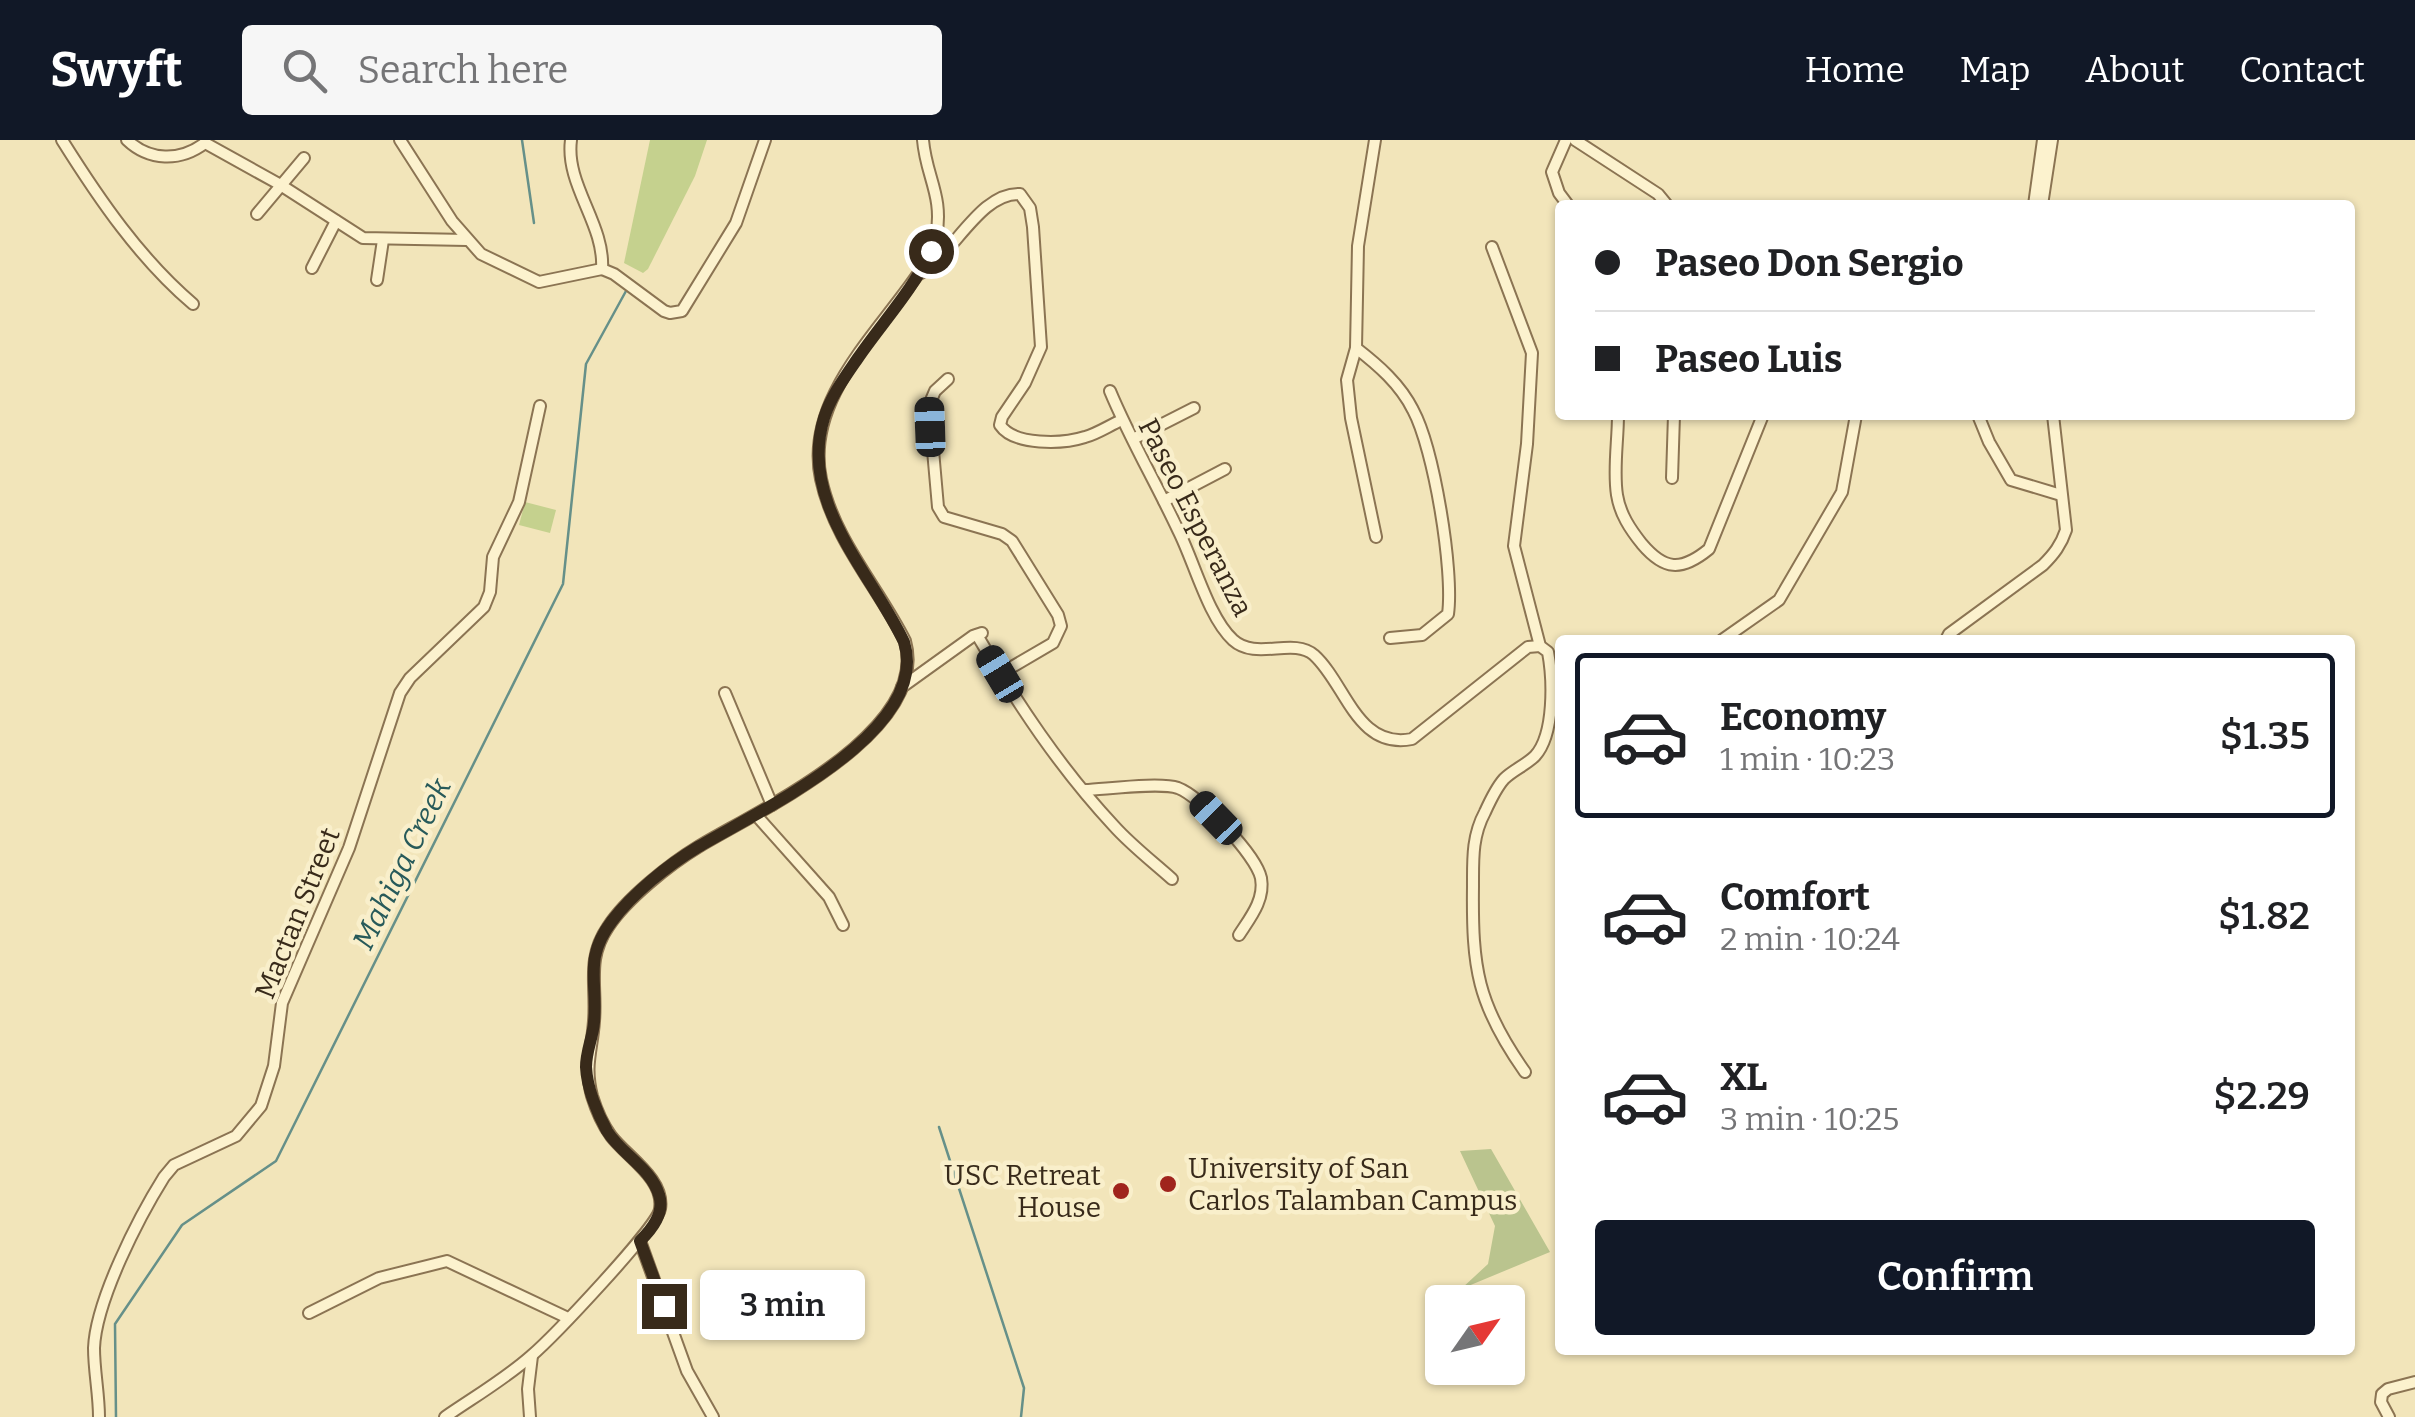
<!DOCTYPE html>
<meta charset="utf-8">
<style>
:root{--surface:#fff;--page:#f6f6f6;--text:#202124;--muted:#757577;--line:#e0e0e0;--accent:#111827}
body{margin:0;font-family:Bitter,serif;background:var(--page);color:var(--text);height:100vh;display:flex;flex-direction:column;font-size:38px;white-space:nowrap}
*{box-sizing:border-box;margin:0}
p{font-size:32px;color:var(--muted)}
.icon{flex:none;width:55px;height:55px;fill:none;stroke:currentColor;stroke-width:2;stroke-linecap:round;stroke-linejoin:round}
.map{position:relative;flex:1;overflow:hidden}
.sheet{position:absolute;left:1555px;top:495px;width:800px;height:720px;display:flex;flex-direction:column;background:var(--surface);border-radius:10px;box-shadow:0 2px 8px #0004}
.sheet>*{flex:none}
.guide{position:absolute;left:1555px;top:60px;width:800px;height:220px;border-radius:10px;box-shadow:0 2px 8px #0004;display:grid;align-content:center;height:220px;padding:0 40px;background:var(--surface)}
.needle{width:65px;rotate:56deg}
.fabs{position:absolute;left:1425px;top:1145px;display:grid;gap:20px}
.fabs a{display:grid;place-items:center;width:100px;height:100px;border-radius:10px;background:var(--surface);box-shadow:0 2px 8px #0004;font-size:50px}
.end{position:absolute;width:45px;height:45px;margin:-22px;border:12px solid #382a1a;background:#fff;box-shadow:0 0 0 5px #fff}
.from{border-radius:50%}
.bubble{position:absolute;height:70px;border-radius:10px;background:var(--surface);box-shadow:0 2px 8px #0004;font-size:32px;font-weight:600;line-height:70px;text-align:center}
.car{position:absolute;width:30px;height:60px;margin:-30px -15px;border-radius:12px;box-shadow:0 0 8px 2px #0007;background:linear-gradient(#222 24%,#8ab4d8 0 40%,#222 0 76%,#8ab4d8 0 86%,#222 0)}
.guide b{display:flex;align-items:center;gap:35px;height:95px;font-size:38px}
.guide b+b{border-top:2px solid var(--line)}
.guide i{width:25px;height:25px;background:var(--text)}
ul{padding:18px 0 0;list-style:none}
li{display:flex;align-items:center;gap:30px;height:165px;margin:0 20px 15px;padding:0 20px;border:5px solid transparent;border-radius:10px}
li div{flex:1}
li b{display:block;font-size:38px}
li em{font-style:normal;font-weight:600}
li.selected{border-color:var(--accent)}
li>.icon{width:90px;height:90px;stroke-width:1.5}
.action{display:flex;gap:20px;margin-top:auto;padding:20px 40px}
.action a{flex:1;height:115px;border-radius:10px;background:var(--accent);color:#fff;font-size:40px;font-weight:600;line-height:115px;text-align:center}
header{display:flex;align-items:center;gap:60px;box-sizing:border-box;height:140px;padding:0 50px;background:var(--accent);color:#fff}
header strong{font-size:48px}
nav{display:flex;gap:55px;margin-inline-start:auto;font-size:35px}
.search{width:700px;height:90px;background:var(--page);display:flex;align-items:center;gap:25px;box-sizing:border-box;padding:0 35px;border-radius:10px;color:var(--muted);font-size:38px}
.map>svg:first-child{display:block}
.green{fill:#c5d18e}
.cemetery{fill:#bac48e}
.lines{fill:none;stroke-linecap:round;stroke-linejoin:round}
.stream{stroke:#669089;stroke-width:2.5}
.minor-casing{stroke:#8b7453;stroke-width:14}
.minor{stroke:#fcf2ce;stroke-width:10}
.route{stroke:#382a1a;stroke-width:12}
.poi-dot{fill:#a0241d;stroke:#f9efcb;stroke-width:4}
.labels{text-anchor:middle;stroke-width:9;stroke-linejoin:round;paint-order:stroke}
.street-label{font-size:28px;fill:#382a1a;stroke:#f9efcb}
.poi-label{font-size:28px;fill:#382a1a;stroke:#f9efcb;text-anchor:start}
.water-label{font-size:30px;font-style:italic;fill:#275a5a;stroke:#f9efcb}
</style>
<header>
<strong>Swyft</strong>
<div class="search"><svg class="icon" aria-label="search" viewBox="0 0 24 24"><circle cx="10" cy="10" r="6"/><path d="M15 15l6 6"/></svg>Search here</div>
<nav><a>Home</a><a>Map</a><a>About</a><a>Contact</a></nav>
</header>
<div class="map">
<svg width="2415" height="1277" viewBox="0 0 2415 1277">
<rect width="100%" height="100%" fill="#f2e5ba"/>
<g class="green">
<polygon points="650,0 707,0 695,36 648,129 643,133 624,123"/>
<polygon points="525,362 556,370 550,393 519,385"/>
</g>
<polygon class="cemetery" points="1491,1009 1550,1112 1461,1149 1488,1124 1495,1086 1460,1011"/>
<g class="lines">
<g class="stream">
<polyline points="522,0 534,83"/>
<polyline points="939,987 1024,1248 1021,1277"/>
<polyline points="116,1277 115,1184 182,1085 276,1021 563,444 586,224 626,151"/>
</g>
<defs>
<g id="minor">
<path d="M62,0c37,59 78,119 131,164"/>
<path d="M127,0c22,21 53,22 78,3"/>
<polyline points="400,0 452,81 481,114 539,142 602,129"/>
<path d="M571,0c-6,45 34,84 31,129"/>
<polyline points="1375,0 1358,106 1356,208 1347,240 1351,278 1376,397"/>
<polyline points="1566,0 1552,32 1559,53 1568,65"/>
<polyline points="1575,0 1658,54 1667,65"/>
<polyline points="205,3 279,44 363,98 467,100"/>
<polyline points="2034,65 2043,0"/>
<polyline points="2042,65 2052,0"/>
<polyline points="257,74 304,18"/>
<path d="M1492,107l40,106 -5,91 -13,102 26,100 8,6c5,27 7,82 -13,104 -9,9 -22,14 -31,23 -8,9 -14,22 -19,33 -13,24 -12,47 -12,74 -1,82 4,118 52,186"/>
<polyline points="312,128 336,81"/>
<polyline points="602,129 614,134 664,171 670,173 682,171 736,83 765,0"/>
<path d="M919,134c33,-16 60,-82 101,-80l10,14 3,19 8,120 -16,36 -23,34 -2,8c14,21 63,19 85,12 12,-3 25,-12 37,-17"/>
<polyline points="377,140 383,100"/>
<path d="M1356,208c22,17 44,36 57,62 21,39 41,161 35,204l-26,21 -32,3"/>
<polyline points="948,239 935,251 929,265 938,367 944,377 1002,394 1012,401 1058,475 1061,486 1053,503 1000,534"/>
<path d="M1110,251c20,48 46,92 68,139 16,31 30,87 55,110 23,21 60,-3 81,15 32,29 43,95 98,84l116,-92 12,-1"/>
<path d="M1618,275c0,26 -5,55 -1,80 3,19 13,34 25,49 22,26 39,28 67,5l54,-134"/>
<polyline points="1978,275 1989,302 2011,340 2061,355"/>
<polyline points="1133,299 1194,268"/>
<polyline points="1672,338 1674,275"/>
<polyline points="1164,361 1225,329"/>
<path d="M977,495c40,68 83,133 137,191 17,19 39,36 58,53"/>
<polyline points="1722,500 1779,460 1842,352 1856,275"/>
<path d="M1946,500l3,-6 94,-69c11,-11 18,-20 23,-35l-13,-115"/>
<polyline points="902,547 973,496 982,493"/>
<polyline points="725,553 772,665"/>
<path d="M1085,650c22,-1 75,-8 93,-2 22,8 78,67 83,90 4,22 -11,40 -22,57"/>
<polyline points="756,675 829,757 843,785"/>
<polyline points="640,1101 687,1231 713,1277"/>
<polyline points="309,1173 379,1138 447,1121 568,1178"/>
<path d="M99,1277c0,-23 -5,-46 -5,-69 2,-48 45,-131 70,-171l10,-12 62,-29 25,-30 13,-40 8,-63 67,-155 51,-155 10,-15 74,-71 6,-15 3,-35 26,-55 21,-96"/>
<path d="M445,1277c29,-20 60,-38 86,-61 21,-18 126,-128 129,-147 5,-30 -33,-52 -49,-73 -8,-11 -15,-27 -19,-40 -8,-31 0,-45 2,-75 3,-35 -8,-62 14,-94 18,-28 62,-63 90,-80 61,-37 233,-115 207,-206 -27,-54 -71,-101 -84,-162 -15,-70 42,-131 81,-183 13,-18 29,-36 34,-59 8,-41 -10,-60 -13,-97"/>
<polyline points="530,1277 528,1249 532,1216"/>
<polyline points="2389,1277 2381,1262 2382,1254 2388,1249 2415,1242"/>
</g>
</defs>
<use href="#minor" class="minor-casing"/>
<use href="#minor" class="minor"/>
</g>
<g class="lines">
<path class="route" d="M664,1166l-24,-65c12,-12 25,-28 19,-46 -8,-27 -38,-41 -52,-64 -10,-18 -20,-43 -21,-64 0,-16 7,-30 8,-45 4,-41 -11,-63 18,-101 21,-28 56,-56 86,-74 60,-36 234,-115 206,-205 -33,-70 -106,-140 -80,-224 7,-22 21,-41 34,-60 24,-35 55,-68 73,-107"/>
</g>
<g class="poi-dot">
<circle cx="1168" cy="1044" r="10"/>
<circle cx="1121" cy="1051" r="10"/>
</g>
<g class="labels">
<g class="street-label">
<text transform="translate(1196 377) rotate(63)" y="10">Paseo Esperanza</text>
<text transform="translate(297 773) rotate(-68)" y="10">Mactan Street</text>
</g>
<g class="poi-label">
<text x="1188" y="1038">University of San<tspan x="1188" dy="32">Carlos Talamban Campus</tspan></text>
<text x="1101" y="1045" text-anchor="end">USC Retreat<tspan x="1101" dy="32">House</tspan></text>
</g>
<g class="water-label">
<text transform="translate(402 724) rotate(-64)" y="10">Mahiga Creek</text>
</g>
</g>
</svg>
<div class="fabs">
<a><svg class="needle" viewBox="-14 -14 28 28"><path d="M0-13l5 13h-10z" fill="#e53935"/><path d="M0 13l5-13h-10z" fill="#757577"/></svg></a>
</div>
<i class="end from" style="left:931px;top:111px"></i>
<i class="end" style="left:664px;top:1166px"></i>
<div class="bubble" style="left:700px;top:1130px;width:165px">3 min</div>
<i class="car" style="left:930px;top:287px;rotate:358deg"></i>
<i class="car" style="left:1000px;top:534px;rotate:329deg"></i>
<i class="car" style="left:1216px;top:678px;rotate:316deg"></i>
<div class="guide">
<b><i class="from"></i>Paseo Don Sergio</b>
<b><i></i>Paseo Luis</b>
</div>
<section class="sheet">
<ul>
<li class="selected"><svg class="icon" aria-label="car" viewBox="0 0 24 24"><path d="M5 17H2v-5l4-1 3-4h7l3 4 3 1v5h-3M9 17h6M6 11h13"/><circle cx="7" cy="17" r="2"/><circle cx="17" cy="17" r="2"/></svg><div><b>Economy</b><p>1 min · 10:23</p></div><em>$1.35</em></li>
<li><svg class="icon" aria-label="car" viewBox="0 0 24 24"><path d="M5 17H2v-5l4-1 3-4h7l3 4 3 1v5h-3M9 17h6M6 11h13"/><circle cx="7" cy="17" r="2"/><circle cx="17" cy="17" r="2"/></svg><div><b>Comfort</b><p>2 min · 10:24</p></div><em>$1.82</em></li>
<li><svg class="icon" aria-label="car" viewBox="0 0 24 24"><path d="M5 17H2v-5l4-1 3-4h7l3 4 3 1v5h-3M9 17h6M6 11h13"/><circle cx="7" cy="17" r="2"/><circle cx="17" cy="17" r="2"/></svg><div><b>XL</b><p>3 min · 10:25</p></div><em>$2.29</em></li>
</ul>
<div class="action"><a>Confirm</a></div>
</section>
</div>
